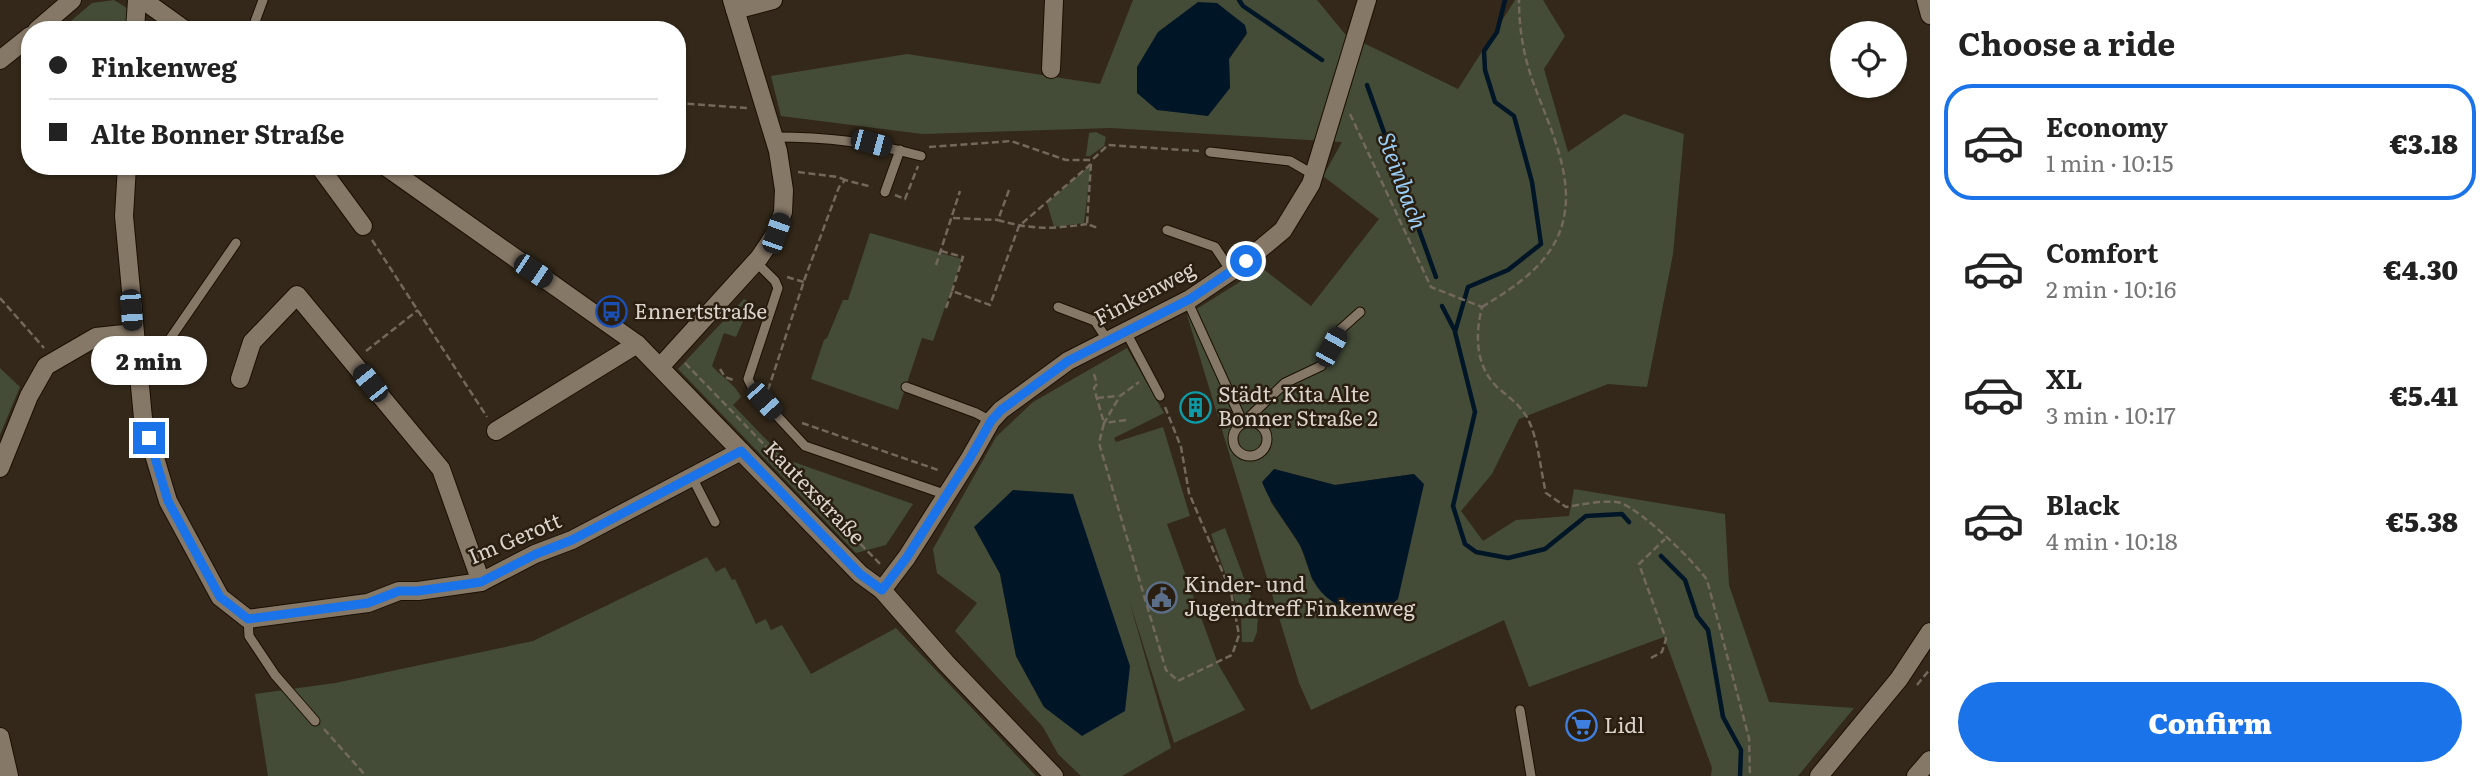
<!DOCTYPE html>
<meta charset="utf-8">
<style>
:root{--surface:#fff;--page:#f2f2f2;--text:#222;--muted:#767676;--line:#e0e0e0;--accent:#1a73e8}
body{margin:0;font-family:Literata,serif;background:var(--page);color:var(--text);height:100vh;display:flex;flex-direction:column;font-size:26px;white-space:nowrap}
*{box-sizing:border-box;margin:0}
p{font-size:23px;color:var(--muted)}
.icon{flex:none;width:38px;height:38px;fill:none;stroke:currentColor;stroke-width:2;stroke-linecap:round;stroke-linejoin:round}
.map{position:relative;flex:1;overflow:hidden}
.sheet{display:flex;flex-direction:column;background:var(--surface);width:560px}
.sheet>*{flex:none}
.guide{position:absolute;left:21px;top:21px;width:665px;height:154px;border-radius:28px;box-shadow:0 2px 5px #0004;display:grid;align-content:center;height:154px;padding:0 28px;background:var(--surface)}
.tools{position:absolute;left:1830px;top:21px;display:grid;gap:14px}
.tools a{display:grid;place-items:center;width:77px;height:77px;border-radius:50%;background:var(--surface);box-shadow:0 2px 5px #0004;font-size:35px}
.end{position:absolute;width:32px;height:32px;margin:-16px;border:9px solid #1a73e8;background:#fff;box-shadow:0 0 0 4px #fff}
.from{border-radius:50%}
.bubble{position:absolute;height:49px;border-radius:24px;background:var(--surface);box-shadow:0 2px 5px #0004;font-size:23px;font-weight:800;line-height:49px;text-align:center}
.car{position:absolute;width:21px;height:42px;margin:-21px -10px;border-radius:9px;box-shadow:0 0 5px 2px #0007;background:linear-gradient(#222 24%,#8ab4d8 0 40%,#222 0 76%,#8ab4d8 0 86%,#222 0)}
.guide b{display:flex;align-items:center;gap:24px;height:66px;font-size:26px}
.guide b+b{border-top:2px solid var(--line)}
.guide i{width:18px;height:18px;background:var(--text)}
ul{padding:0;list-style:none}
li{display:flex;align-items:center;gap:21px;height:116px;margin:0 14px 10px;padding:0 14px;border:4px solid transparent;border-radius:28px}
li div{flex:1}
li b{display:block;font-size:26px}
li em{font-style:normal;font-weight:800}
li.active{border-color:var(--accent)}
li>.icon{width:63px;height:63px;stroke-width:1.5}
h2{padding:0 28px;font-size:32px;line-height:84px}
.primary-button{display:flex;gap:14px;margin-top:auto;padding:14px 28px}
.primary-button a{flex:1;height:80px;border-radius:42px;background:var(--accent);color:#fff;font-size:28px;font-weight:800;line-height:80px;text-align:center}
main{display:flex;flex:1;min-height:0}
.map>svg:first-child{display:block}
.green{fill:#444c37;fill-rule:evenodd}
.water{fill:#001627}
.lines{fill:none;stroke-linecap:round;stroke-linejoin:round}
.stream{stroke:#001627;stroke-width:4.5}
.lane-casing{stroke:#1b1004;stroke-width:11}
.street-casing{stroke:#1b1004;stroke-width:20}
.secondary-casing{stroke:#1b1004;stroke-width:20}
.path{stroke:#72685c;stroke-width:2.5;stroke-dasharray:7 3.5;stroke-linecap:butt}
.lane{stroke:#867867;stroke-width:9}
.street{stroke:#867867;stroke-width:18}
.secondary{stroke:#867867;stroke-width:18}
.route{stroke:#1a73e8;stroke-width:9}
.labels{text-anchor:middle;stroke-width:5;stroke-linejoin:round;paint-order:stroke}
.street-label{font-size:21px;fill:#dbd3ca;stroke:#291e10}
.poi-label{font-size:21px;fill:#dbd3ca;stroke:#291e10;text-anchor:start}
.water-label{font-size:23px;font-style:italic;fill:#99cdf5;stroke:#291e10}
</style>
<main>
<div class="map">
<svg width="1930" height="776" viewBox="0 0 1930 776">
<rect width="100%" height="100%" fill="#332819"/>
<g class="green">
<polygon points="114,0 162,30 70,30 64,27 92,3"/>
<path d="M1133,0h184l28,34 113,55 57,-89h28l22,36 -21,33 24,83 56,-38 60,20 -11,120 -26,133 -39,-3 -89,35 -27,55 -31,37 22,30 33,-21 53,-4 5,-27 151,25 4,71 40,117 85,6 -56,68h-87l1,-8 -48,-131 -135,50 -25,-67 -193,90 -12,-27 -112,-368 75,-47 49,38 68,-87 -56,-43 19,-34 -231,-14 -189,6 -141,-18 -10,-40 136,-22 193,30zM1247,34l-18,25 1,29 -93,-21zM1274,469l61,16 79,-11 9,10 -5,20 -105,77 -13,-36 -30,-44z"/>
<polygon points="1096,132 1106,137 1104,146 1090,156 1086,156 1089,133"/>
<polygon points="1091,164 1084,223 1054,227 1047,203"/>
<polygon points="870,233 962,259 933,341 922,338 898,410 811,379 824,340 827,338 843,300 848,300"/>
<path d="M744,299l7,4 -15,34 -12,-4 -12,33c10,11 23,18 29,31l-8,8 52,54 128,45 -27,41 -30,8 -178,-184z"/>
<path d="M1127,348l37,65 -50,25 2,4 47,-15 27,89 -23,8 51,140 27,46 -71,33 -45,-143 42,148 -49,28h-41l-23,-22 -15,-27 -88,-96 22,-28 -40,-30 -4,-24 63,-112 37,-35zM1000,574l44,133 -28,-51z"/>
<polygon points="0,368 20,387 0,435"/>
<polygon points="1225,528 1258,615 1257,632 1253,642 1242,642 1241,617 1211,534"/>
<polygon points="707,557 716,572 725,567 732,580 735,579 756,624 766,619 771,630 782,625 811,674 896,628 1036,776 268,776 255,694 335,683 533,641"/>
</g>
<g class="water">
<polygon points="1198,2 1217,3 1245,25 1247,33 1229,59 1230,88 1208,116 1157,110 1137,93 1137,67 1158,32"/>
<path d="M1274,469l61,16 79,-11 10,10 -26,115 -19,17c-27,-3 -54,-11 -67,-38 -5,-12 -7,-25 -14,-36 -12,-20 -27,-37 -36,-60z"/>
<polygon points="1013,490 1073,494 1130,666 1125,711 1082,736 1044,707 1016,656 1000,574 974,527"/>
</g>
<g class="lines">
<g class="stream">
<polyline points="1239,0 1243,6 1322,60"/>
<polyline points="1505,0 1497,32 1484,51 1485,70 1495,102 1514,116 1532,182 1541,244 1508,270 1468,287 1455,332 1475,412 1453,506 1465,544 1476,552 1508,558 1545,549 1586,516 1622,514 1629,522"/>
<polyline points="1367,85 1436,277"/>
<polyline points="1442,306 1455,331"/>
<polyline points="1661,556 1685,580 1697,616 1708,630 1723,717 1741,750 1740,776"/>
</g>
<defs>
<g id="lane">
<polyline points="252,30 263,0"/>
<path d="M773,137c56,0 95,5 148,19"/>
<polyline points="1210,152 1290,161 1314,175"/>
<polyline points="885,192 900,150"/>
<polyline points="1167,230 1215,247 1231,271"/>
<polyline points="756,262 775,281 778,288 748,379 754,391 805,446 947,495"/>
<polyline points="1187,300 1243,423 1285,383 1321,366 1341,329 1360,312"/>
<polyline points="1058,307 1095,321 1108,341"/>
<polyline points="1126,332 1160,396"/>
<polyline points="138,369 152,365 236,243"/>
<polyline points="906,387 976,413 991,421"/>
<circle cx="1250" cy="439" r="17"/>
<polyline points="692,477 715,522"/>
<polyline points="248,619 249,636 275,675 315,721"/>
<polyline points="1520,710 1531,776"/>
</g>
<g id="street">
<polyline points="143,0 185,30"/>
<polyline points="735,10 773,0"/>
<polyline points="37,30 72,0"/>
<polyline points="135,30 137,0"/>
<polyline points="0,60 30,36"/>
<polyline points="1051,69 1054,0"/>
<polyline points="127,166 124,216 143,418 168,501 220,597 248,619 368,603 399,591 418,591 481,582 535,554 572,540 741,451"/>
<polyline points="319,166 363,226"/>
<polyline points="385,166 637,344 860,574 882,590 946,663 1054,776"/>
<polyline points="660,367 759,258 776,233 783,212 784,190 778,151 732,0"/>
<polyline points="240,379 252,342 297,295 441,469 481,582"/>
<polyline points="496,431 637,344"/>
<polyline points="0,468 29,396 46,366 96,337 133,333"/>
<polyline points="882,590 907,557 970,458 991,421 1001,410 1068,361 1190,299 1246,261 1283,230 1311,184 1367,0"/>
<polyline points="0,737 9,776"/>
<polyline points="1916,776 1930,760"/>
</g>
<g id="secondary">
<polyline points="1926,0 1930,15"/>
<polyline points="1819,776 1899,679 1930,632"/>
</g>
</defs>
<use href="#lane" class="lane-casing"/>
<use href="#street" class="street-casing"/>
<use href="#secondary" class="secondary-casing"/>
<g class="path">
<polyline points="677,103 747,108"/>
<path d="M1350,114l81,173 51,20c-7,28 -7,59 16,81 11,9 23,18 30,31 11,23 12,49 18,74l20,14c13,-2 42,-8 55,-4 21,8 73,58 86,77l42,158 1,38"/>
<polyline points="929,147 1011,141 1066,160 1092,160 1108,145 1199,151"/>
<polyline points="1091,164 1087,224 1098,228"/>
<polyline points="798,172 838,177 845,180"/>
<path d="M1009,190l-11,30c33,10 55,9 89,4"/>
<polyline points="895,195 905,199 918,166"/>
<polyline points="953,218 998,220"/>
<polyline points="372,240 487,417"/>
<polyline points="941,251 963,257 952,291"/>
<polyline points="936,265 960,191"/>
<polyline points="787,277 804,282"/>
<polyline points="0,298 44,348"/>
<path d="M1482,307c21,-13 44,-27 60,-46 49,-57 11,-123 -10,-182 -9,-26 -13,-52 -13,-79"/>
<polyline points="946,308 952,291 990,305 1019,226 1091,164"/>
<polyline points="366,351 418,310"/>
<polyline points="685,363 880,564"/>
<polyline points="720,369 725,377 736,381"/>
<polyline points="1094,374 1097,384 1094,388 1104,423 1099,443 1166,670 1178,681 1232,655 1239,635 1231,592 1189,493 1181,447 1165,407"/>
<polyline points="768,390 805,278 839,187 845,180 872,187"/>
<polyline points="1097,398 1118,396"/>
<polyline points="1126,420 1104,423 1120,396 1139,382"/>
<polyline points="802,423 941,471"/>
<polyline points="1651,658 1662,652 1666,639 1639,564 1665,539"/>
<polyline points="1917,685 1930,669"/>
<polyline points="324,729 366,776"/>
</g>
<use href="#lane" class="lane"/>
<use href="#street" class="street"/>
<use href="#secondary" class="secondary"/>
</g>
<g class="lines">
<polyline class="route" points="149,438 168,501 203,566 220,597 248,619 368,603 399,591 418,591 481,582 536,554 572,540 741,451 860,574 882,590 907,557 970,458 991,421 1001,410 1068,361 1190,299 1246,261"/>
</g>
<defs>
<symbol id="bus-ring" viewBox="-11 -11 22 22"><circle r="9.5" fill="#291e10" stroke="#1a4fb4" stroke-width="1.5"/><path d="M-5-6H5V4H4V6H2V4H-2V6H-4V4H-5ZM-3.5-4V0h7V-4ZM-3.5 1.2v1.5H-2V1.2ZM2 1.2v1.5H3.5V1.2Z" fill="#1a4fb4"/></symbol>
<symbol id="building-ring" viewBox="-11 -11 22 22"><circle r="9.5" fill="#291e10" stroke="#0f9aa8" stroke-width="1.5"/><path d="M-4-6H4V6H1V3H-1V6H-4ZM-2.5-4.3h1.7v1.8h-1.7ZM.8-4.3h1.7v1.8H.8ZM-2.5-1h1.7V.8h-1.7ZM.8-1h1.7V.8H.8Z" fill="#0f9aa8"/></symbol>
<symbol id="civic-ring" viewBox="-11 -11 22 22"><circle r="9.5" fill="#291e10" stroke="#5c6f8a" stroke-width="1.5"/><path d="M-.6-6.5H3V-4.5H.6V-3L4-1V1h2V6H-6V1h2V-1L-.6-3ZM-1.2 2.5V6h2.4V2.5Z" fill="#5c6f8a"/></symbol>
<symbol id="supermarket-ring" viewBox="-11 -11 22 22"><circle r="9.5" fill="#291e10" stroke="#3f7fe0" stroke-width="1.5"/><path d="M-6-5.5h2.5l.6 2H6L4.5 2H-2.5L-4.4-4H-6ZM-1.5 3.2a1.3 1.3 0 1 0 .1 0ZM3 3.2a1.3 1.3 0 1 0 .1 0Z" fill="#3f7fe0"/></symbol>
</defs>
<g fill-rule="evenodd">
<use href="#bus-ring" x="594" y="294" width="35" height="35"/>
<use href="#building-ring" x="1178" y="390" width="35" height="35"/>
<use href="#civic-ring" x="1144" y="580" width="35" height="35"/>
<use href="#supermarket-ring" x="1564" y="708" width="35" height="35"/>
</g>
<g class="labels">
<g class="street-label">
<text transform="translate(1145 294) rotate(-28)" y="7">Finkenweg</text>
<text transform="translate(814 493) rotate(46)" y="7">Kautexstraße</text>
<text transform="translate(515 539) rotate(-23)" y="7">Im Gerott</text>
</g>
<g class="poi-label">
<text x="634" y="319">Ennertstraße</text>
<text x="1218" y="402">Städt. Kita Alte<tspan x="1218" dy="24">Bonner Straße 2</tspan></text>
<text x="1184" y="592">Kinder- und<tspan x="1184" dy="24">Jugendtreff Finkenweg</tspan></text>
<text x="1604" y="733">Lidl</text>
</g>
<g class="water-label">
<text transform="translate(1402 181) rotate(70)" y="8">Steinbach</text>
</g>
</g>
</svg>
<div class="tools">
<a><svg class="icon" aria-label="locate" viewBox="0 0 24 24"><circle cx="12" cy="12" r="6"/><path d="M12 2v4M12 18v4M2 12h4M18 12h4"/></svg></a>
</div>
<i class="end from" style="left:1246px;top:261px"></i>
<i class="end" style="left:149px;top:438px"></i>
<div class="bubble" style="left:91px;top:336px;width:116px">2 min</div>
<i class="car" style="left:871px;top:143px;rotate:105deg"></i>
<i class="car" style="left:776px;top:233px;rotate:19deg"></i>
<i class="car" style="left:533px;top:271px;rotate:124deg"></i>
<i class="car" style="left:131px;top:310px;rotate:176deg"></i>
<i class="car" style="left:1331px;top:347px;rotate:29deg"></i>
<i class="car" style="left:370px;top:383px;rotate:321deg"></i>
<i class="car" style="left:764px;top:401px;rotate:138deg"></i>
<div class="guide">
<b><i class="from"></i>Finkenweg</b>
<b><i></i>Alte Bonner Straße</b>
</div>
</div>
<section class="sheet">
<h2>Choose a ride</h2>
<ul>
<li class="active"><svg class="icon" aria-label="car" viewBox="0 0 24 24"><path d="M5 17H2v-5l4-1 3-4h7l3 4 3 1v5h-3M9 17h6M6 11h13"/><circle cx="7" cy="17" r="2"/><circle cx="17" cy="17" r="2"/></svg><div><b>Economy</b><p>1 min · 10:15</p></div><em>€3.18</em></li>
<li><svg class="icon" aria-label="car" viewBox="0 0 24 24"><path d="M5 17H2v-5l4-1 3-4h7l3 4 3 1v5h-3M9 17h6M6 11h13"/><circle cx="7" cy="17" r="2"/><circle cx="17" cy="17" r="2"/></svg><div><b>Comfort</b><p>2 min · 10:16</p></div><em>€4.30</em></li>
<li><svg class="icon" aria-label="car" viewBox="0 0 24 24"><path d="M5 17H2v-5l4-1 3-4h7l3 4 3 1v5h-3M9 17h6M6 11h13"/><circle cx="7" cy="17" r="2"/><circle cx="17" cy="17" r="2"/></svg><div><b>XL</b><p>3 min · 10:17</p></div><em>€5.41</em></li>
<li><svg class="icon" aria-label="car" viewBox="0 0 24 24"><path d="M5 17H2v-5l4-1 3-4h7l3 4 3 1v5h-3M9 17h6M6 11h13"/><circle cx="7" cy="17" r="2"/><circle cx="17" cy="17" r="2"/></svg><div><b>Black</b><p>4 min · 10:18</p></div><em>€5.38</em></li>
</ul>
<div class="primary-button"><a>Confirm</a></div>
</section>
</main>
